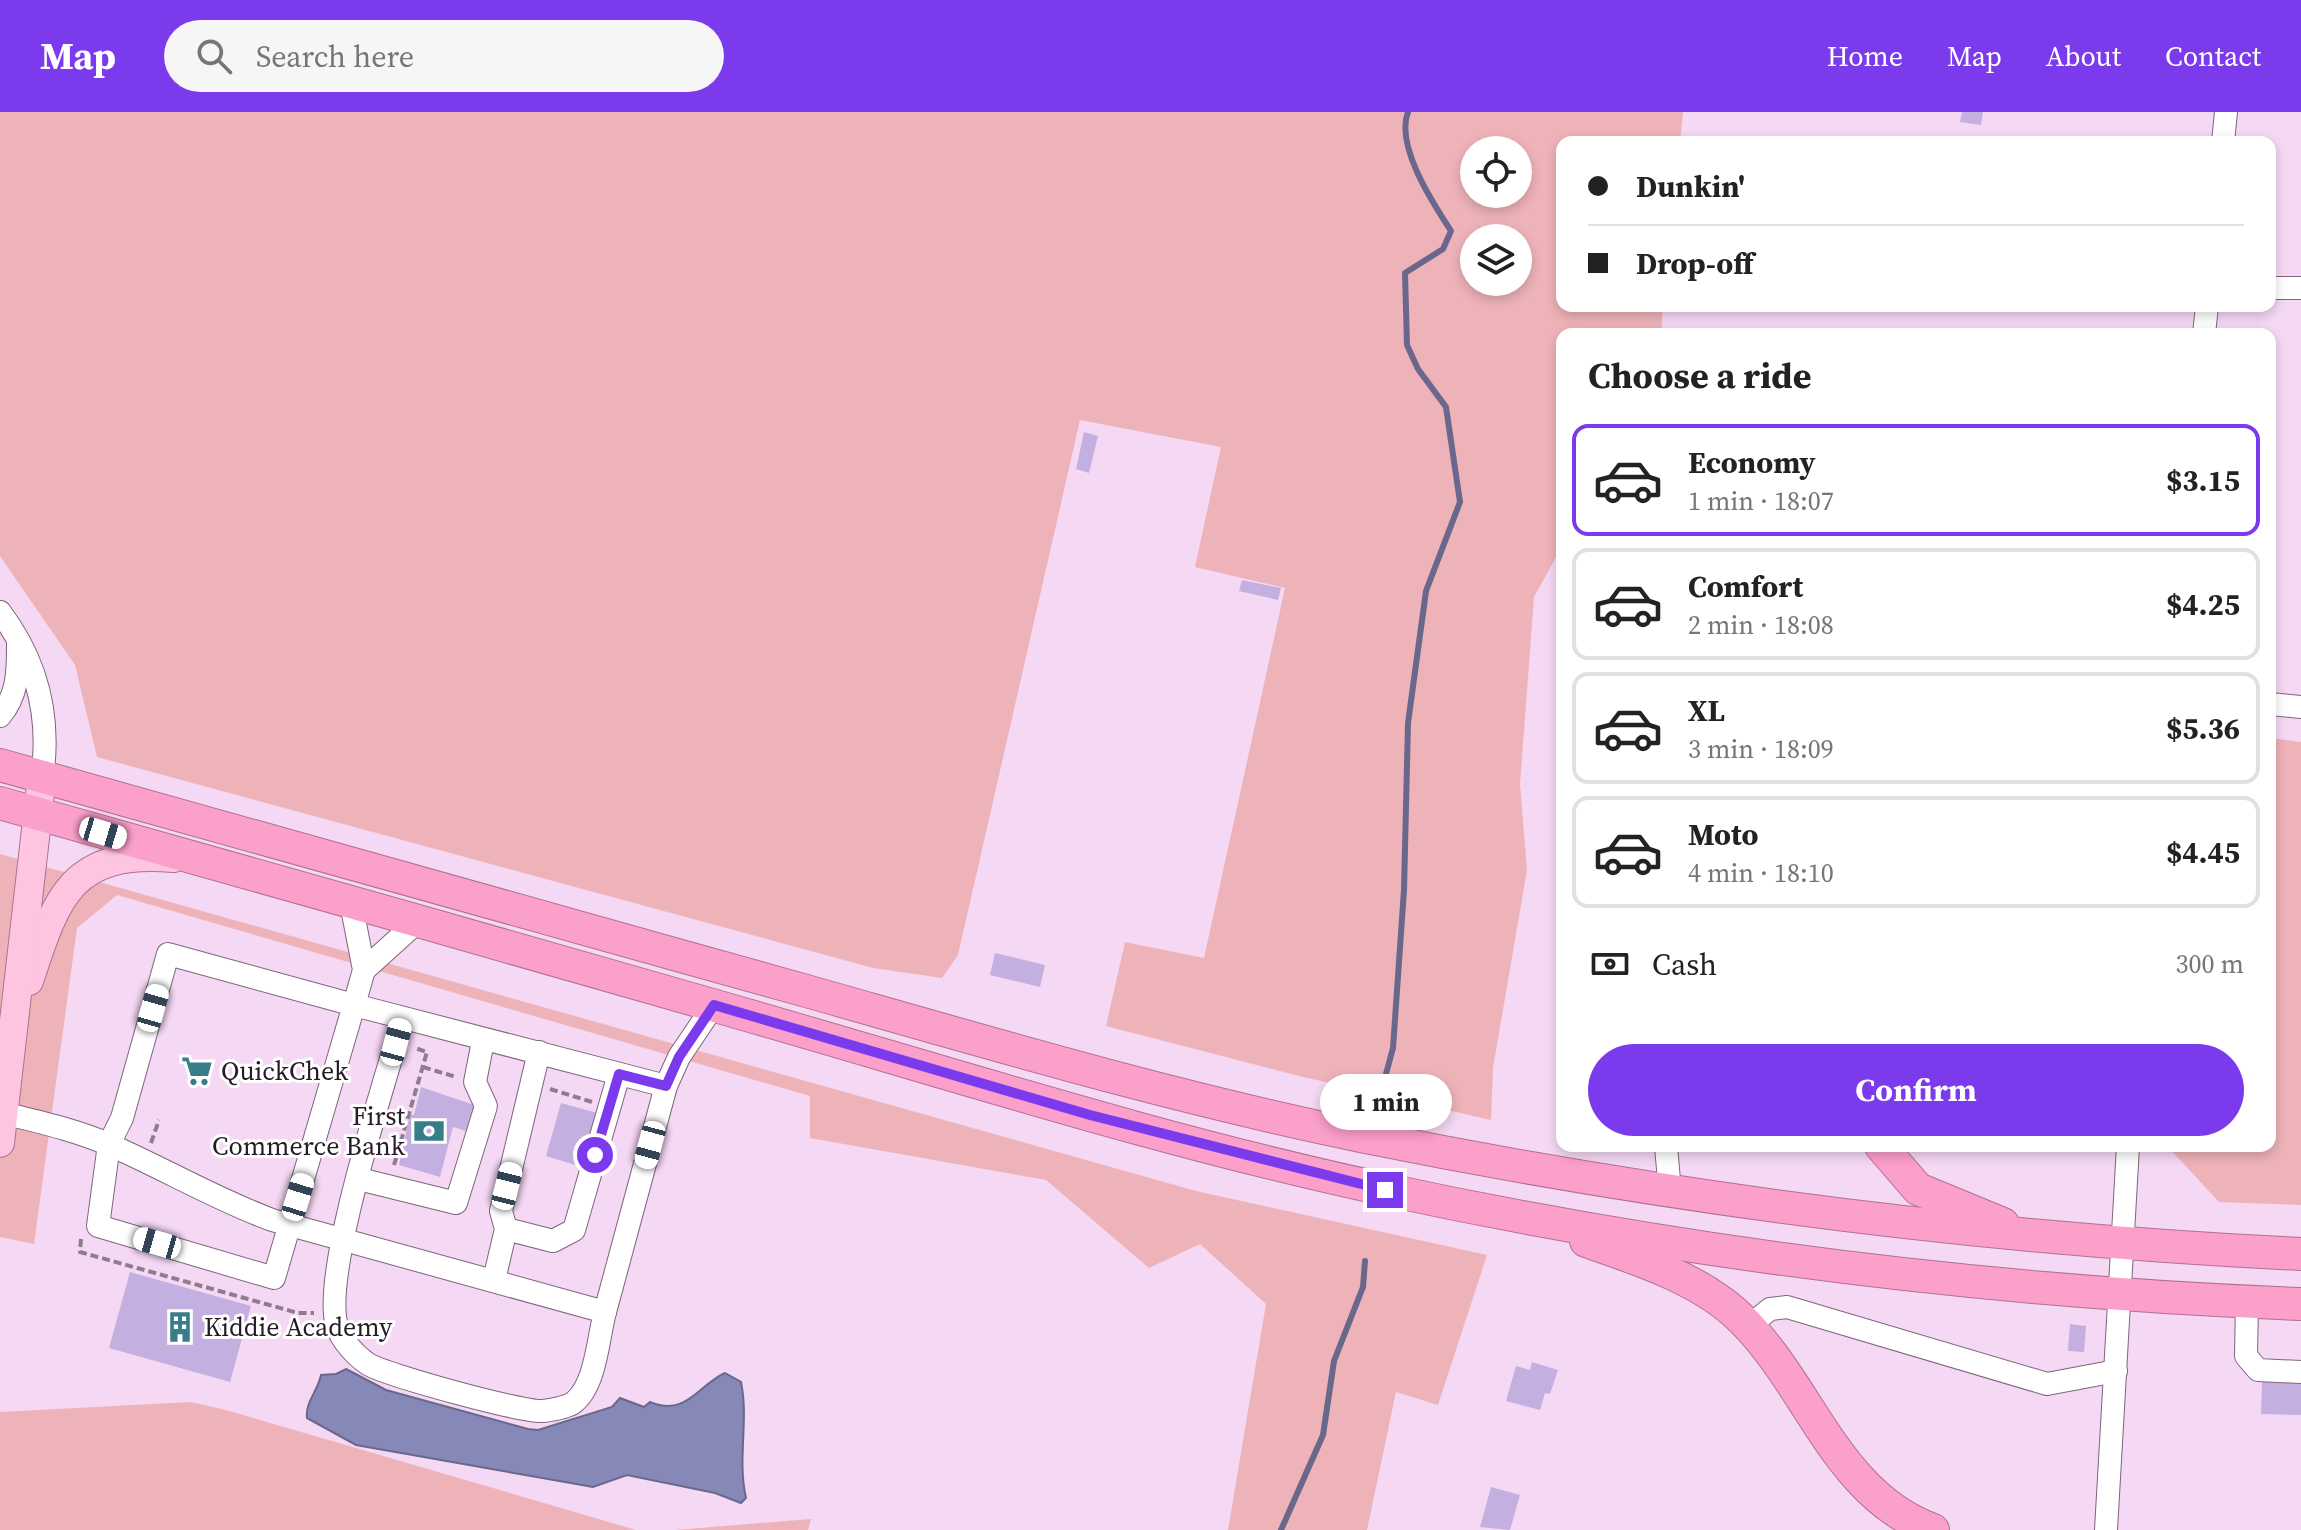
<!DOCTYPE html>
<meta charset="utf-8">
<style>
:root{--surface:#fff;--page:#f6f6f6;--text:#222;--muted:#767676;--line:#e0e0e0;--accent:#7c3aed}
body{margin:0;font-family:"Source Serif 4",serif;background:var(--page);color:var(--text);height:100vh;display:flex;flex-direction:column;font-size:30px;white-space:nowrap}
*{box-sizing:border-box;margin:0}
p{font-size:26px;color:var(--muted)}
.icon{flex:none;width:44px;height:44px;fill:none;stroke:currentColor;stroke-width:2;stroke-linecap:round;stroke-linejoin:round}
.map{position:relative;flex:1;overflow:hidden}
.drawer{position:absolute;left:1556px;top:216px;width:720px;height:824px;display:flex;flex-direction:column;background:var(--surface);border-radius:16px;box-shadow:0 4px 12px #0003}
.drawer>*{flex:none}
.guide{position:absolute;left:1556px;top:24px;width:720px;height:176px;border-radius:16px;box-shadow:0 4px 12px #0003;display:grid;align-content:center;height:176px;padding:0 32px;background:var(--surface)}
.buttons{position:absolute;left:1460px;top:24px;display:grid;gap:16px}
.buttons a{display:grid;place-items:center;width:72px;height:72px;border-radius:50%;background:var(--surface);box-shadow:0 4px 12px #0003;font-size:40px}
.end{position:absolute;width:36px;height:36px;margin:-18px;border:10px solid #7c3aed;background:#fff;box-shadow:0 0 0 4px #fff}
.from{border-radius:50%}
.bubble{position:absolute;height:56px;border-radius:28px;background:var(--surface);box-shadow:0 4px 12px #0003;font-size:26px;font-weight:700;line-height:56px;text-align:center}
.car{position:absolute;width:24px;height:48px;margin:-24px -12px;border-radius:10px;box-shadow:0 0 6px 2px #0007;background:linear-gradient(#fff 24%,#345 0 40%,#fff 0 76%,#345 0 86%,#fff 0)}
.guide b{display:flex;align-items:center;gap:28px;height:76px;font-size:30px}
.guide b+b{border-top:2px solid var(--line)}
.guide i{width:20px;height:20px;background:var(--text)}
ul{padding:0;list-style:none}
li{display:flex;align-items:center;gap:24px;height:112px;margin:0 16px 12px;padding:0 16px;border:4px solid var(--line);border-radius:16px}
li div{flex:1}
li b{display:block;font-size:30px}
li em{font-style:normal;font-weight:700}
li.active{border-color:var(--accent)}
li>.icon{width:72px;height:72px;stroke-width:1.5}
h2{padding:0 32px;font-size:36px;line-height:96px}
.pay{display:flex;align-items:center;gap:20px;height:88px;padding:0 32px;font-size:30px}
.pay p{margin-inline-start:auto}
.action{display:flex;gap:16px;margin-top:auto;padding:16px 32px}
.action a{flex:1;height:92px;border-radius:48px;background:var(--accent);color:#fff;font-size:32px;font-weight:700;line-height:92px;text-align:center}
header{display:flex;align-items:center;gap:48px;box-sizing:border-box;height:112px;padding:0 40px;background:var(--accent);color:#fff}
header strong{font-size:38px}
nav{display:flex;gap:44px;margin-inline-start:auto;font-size:28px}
.search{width:560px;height:72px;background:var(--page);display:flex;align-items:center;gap:20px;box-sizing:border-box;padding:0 28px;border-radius:44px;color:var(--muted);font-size:30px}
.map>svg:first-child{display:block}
.green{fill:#eeb3b8;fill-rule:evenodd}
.water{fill:#8689b8;stroke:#69688c;stroke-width:2}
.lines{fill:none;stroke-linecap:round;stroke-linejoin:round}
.stream{stroke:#69688c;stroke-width:6}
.building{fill:#c4b0e0}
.minor-casing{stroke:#7e647d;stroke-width:24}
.major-casing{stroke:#b07191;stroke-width:30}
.highway-casing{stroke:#b07191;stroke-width:34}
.path{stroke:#8f7c8f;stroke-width:4;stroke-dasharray:8 4;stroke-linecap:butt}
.minor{stroke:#fff;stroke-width:22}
.major{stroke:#fdc5e0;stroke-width:28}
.highway{stroke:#fb9fcb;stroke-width:32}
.route{stroke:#7c3aed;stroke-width:10}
.labels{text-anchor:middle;stroke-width:6;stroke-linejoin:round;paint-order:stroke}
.poi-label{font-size:26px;fill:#261c26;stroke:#fff;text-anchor:start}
</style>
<header>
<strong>Map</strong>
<div class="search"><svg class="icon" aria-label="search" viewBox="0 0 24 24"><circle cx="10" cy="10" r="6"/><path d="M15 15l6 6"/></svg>Search here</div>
<nav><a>Home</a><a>Map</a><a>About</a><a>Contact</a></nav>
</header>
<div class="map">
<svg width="2301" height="1418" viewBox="0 0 2301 1418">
<rect width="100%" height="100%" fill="#f5d8f4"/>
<g class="green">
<path d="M0,0h1683l-3,30h-118v164h101l-2,28h-99v222l-6,1 -22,40 -14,187 7,86 -34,198 -2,52 -192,-44 -193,-50 19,-84 79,16 81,-370 -90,-21 26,-120 -141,-27 -122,535 -16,23 -69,-10 -776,-211 -22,-92 -75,-109zM1474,38h44v44h-44zM1518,126v44h-44v-44z"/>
<polygon points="2270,626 2301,630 2301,1093 2219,1090 2168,1035 2270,1034"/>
<polygon points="0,742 1196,1079 1487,1143 1438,1293 1396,1280 1367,1418 1228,1418 1266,1192 1200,1132 1149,1156 1046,1068 810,1026 810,984 117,783 77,816 34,1132 0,1125"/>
<polygon points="191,1290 226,1298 636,1418 0,1418 0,1300"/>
<polygon points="811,1407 808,1418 675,1418"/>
</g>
<path class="water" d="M346,1257l40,21 142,39 10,1 74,-23 8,-9 24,9 6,-5c36,15 47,-16 75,-29l16,9c8,39 -4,77 5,116l-5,5 -26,-10 -88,-18 -34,12 -237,-42 -49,-27c-2,-16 11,-27 14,-43l15,-1z"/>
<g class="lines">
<g class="stream">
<path d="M1392,989l-6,-27 7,-26 11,-158 4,-167 18,-132 34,-89 -14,-95 -28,-38 -11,-24 -2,-72 38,-24 8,-18c-18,-28 -56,-85 -43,-119"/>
<polyline points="1281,1418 1323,1323 1334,1249 1363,1175 1365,1149"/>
</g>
</g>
<g class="building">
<polygon points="1962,0 1983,0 1981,13 1960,10"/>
<polygon points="1084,320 1098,324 1089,361 1076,357"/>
<polygon points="1242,468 1281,476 1278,488 1239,479"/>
<polygon points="995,841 1045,853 1040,875 990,863"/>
<polygon points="421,975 483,996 476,1022 453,1015 440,1065 399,1053 410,1002 414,1003"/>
<polygon points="561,991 597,1001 582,1055 546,1044"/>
<polygon points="130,1160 251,1194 230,1270 109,1236"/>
<polygon points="2070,1212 2086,1214 2084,1240 2068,1239"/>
<polygon points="1532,1250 1558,1258 1550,1282 1545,1281 1540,1298 1506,1289 1516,1254 1530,1258"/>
<polygon points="2262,1270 2301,1271 2301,1303 2261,1302"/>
<polygon points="1491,1375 1520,1383 1510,1418 1480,1415"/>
</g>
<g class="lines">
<defs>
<g id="minor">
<polyline points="2223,30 2226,0"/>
<polyline points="2270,176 2301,176"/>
<polyline points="2204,222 2207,194"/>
<path d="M0,500c37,49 51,104 42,165"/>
<polyline points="2270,592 2301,595"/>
<path d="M0,604c19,-22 18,-48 18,-75"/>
<polyline points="351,791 364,858 354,893 168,842 122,1006 109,1032 98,1114 274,1166 354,893 666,974"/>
<polyline points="364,858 417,810"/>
<path d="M403,906c-17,61 -82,256 -66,308 4,14 19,30 31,38 18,11 156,49 175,47 8,-1 24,-4 30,-8 23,-17 25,-65 32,-91"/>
<path d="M3,1001c36,9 73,17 107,32 55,24 105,54 162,75l333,92 61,-226 13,-29 35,-52"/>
<polyline points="1666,1034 1670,1080"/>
<polyline points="359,1067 456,1091 486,994 475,970 483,929"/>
<polyline points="506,1117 553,1129 574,1118 619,962"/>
<polyline points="494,1168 506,1117 501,1099 539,940"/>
<polyline points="2247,1190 2246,1244 2258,1258 2301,1260"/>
<polyline points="1748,1215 1770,1197 1787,1195 2047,1272 2116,1259"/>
<polyline points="2106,1418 2128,1034"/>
</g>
<g id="major">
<path d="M29,869c28,-85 42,-131 144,-123"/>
<polyline points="0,1031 42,665"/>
</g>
<g id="highway">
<path d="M0,653c271,74 540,152 810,227 183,52 365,106 551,144 311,63 624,103 940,118"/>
<path d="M0,691c239,69 480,134 719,204 221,63 440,134 664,182 301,65 610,103 918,115"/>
<polyline points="1881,1034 1918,1077 2003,1112"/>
<path d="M1586,1129c49,17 108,36 148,71 74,66 99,182 199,218"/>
</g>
</defs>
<use href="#minor" class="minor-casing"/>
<use href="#major" class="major-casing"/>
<use href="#highway" class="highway-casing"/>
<g class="path">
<polyline points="423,955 456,965"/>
<polyline points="550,977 592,990"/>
<polyline points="151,1031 159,1008"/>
<polyline points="394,1053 427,940 415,936"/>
<polyline points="81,1127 80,1140 298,1201 314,1201"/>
</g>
<use href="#minor" class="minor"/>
<use href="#major" class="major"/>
<use href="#highway" class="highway"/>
</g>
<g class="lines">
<polyline class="route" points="595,1043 619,962 666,974 679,945 714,893 1090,1003 1385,1078"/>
</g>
<defs>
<symbol id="supermarket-bare" viewBox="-9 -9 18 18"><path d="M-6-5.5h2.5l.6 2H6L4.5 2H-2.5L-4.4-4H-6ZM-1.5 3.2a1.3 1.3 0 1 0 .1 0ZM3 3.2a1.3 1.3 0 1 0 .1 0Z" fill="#387e8a" stroke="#fff" stroke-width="2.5" paint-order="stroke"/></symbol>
<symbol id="bank-bare" viewBox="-9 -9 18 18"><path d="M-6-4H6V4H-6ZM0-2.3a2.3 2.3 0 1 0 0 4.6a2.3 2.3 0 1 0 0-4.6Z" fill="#387e8a" stroke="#fff" stroke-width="2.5" paint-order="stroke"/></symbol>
<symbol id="building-bare" viewBox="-9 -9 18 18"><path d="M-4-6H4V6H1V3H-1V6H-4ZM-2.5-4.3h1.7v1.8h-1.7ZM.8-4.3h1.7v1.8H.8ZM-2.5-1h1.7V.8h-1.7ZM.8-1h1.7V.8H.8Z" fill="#387e8a" stroke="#fff" stroke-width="2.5" paint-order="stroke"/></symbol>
</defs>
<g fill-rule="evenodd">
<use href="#supermarket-bare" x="175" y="937" width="44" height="44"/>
<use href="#bank-bare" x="407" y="997" width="44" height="44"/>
<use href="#building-bare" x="158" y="1193" width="44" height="44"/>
</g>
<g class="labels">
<g class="poi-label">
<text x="221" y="968">QuickChek</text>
<text x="405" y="1013" text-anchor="end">First<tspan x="405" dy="30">Commerce Bank</tspan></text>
<text x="204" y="1224">Kiddie Academy</text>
</g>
</g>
</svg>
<div class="buttons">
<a><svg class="icon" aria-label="locate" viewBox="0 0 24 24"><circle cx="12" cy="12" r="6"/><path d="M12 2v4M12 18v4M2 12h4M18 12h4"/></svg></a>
<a><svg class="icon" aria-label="layers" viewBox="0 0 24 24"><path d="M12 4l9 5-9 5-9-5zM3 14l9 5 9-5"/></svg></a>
</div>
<i class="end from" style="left:595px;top:1043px"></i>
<i class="end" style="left:1385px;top:1078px"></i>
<div class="bubble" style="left:1320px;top:962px;width:132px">1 min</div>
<i class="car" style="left:103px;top:721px;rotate:107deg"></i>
<i class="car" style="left:153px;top:896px;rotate:16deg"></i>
<i class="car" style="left:396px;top:930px;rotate:15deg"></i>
<i class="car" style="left:650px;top:1033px;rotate:195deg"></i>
<i class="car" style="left:507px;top:1074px;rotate:14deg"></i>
<i class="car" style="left:298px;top:1085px;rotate:17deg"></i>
<i class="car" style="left:157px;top:1131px;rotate:286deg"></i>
<div class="guide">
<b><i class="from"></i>Dunkin'</b>
<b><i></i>Drop-off</b>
</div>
<section class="drawer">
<h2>Choose a ride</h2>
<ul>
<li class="active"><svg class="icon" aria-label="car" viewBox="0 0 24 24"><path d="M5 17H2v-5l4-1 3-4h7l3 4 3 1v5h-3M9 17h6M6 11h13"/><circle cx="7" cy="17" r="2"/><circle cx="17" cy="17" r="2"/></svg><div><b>Economy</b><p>1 min · 18:07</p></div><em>$3.15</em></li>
<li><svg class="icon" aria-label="car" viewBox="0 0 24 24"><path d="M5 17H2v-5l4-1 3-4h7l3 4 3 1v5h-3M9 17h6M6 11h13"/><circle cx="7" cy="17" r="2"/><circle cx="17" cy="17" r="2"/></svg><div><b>Comfort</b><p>2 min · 18:08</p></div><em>$4.25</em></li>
<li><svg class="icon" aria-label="car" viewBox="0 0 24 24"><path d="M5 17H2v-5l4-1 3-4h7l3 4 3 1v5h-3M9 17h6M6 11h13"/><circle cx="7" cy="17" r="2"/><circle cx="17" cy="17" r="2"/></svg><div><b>XL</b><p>3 min · 18:09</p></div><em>$5.36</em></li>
<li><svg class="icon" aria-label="car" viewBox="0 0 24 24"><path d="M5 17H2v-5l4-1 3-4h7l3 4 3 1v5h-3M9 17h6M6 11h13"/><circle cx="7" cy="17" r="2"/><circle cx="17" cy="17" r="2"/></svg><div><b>Moto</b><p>4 min · 18:10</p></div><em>$4.45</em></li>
</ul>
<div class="pay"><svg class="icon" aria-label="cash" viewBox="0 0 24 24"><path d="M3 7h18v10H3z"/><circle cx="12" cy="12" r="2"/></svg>Cash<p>300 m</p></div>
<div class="action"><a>Confirm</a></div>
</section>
</div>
